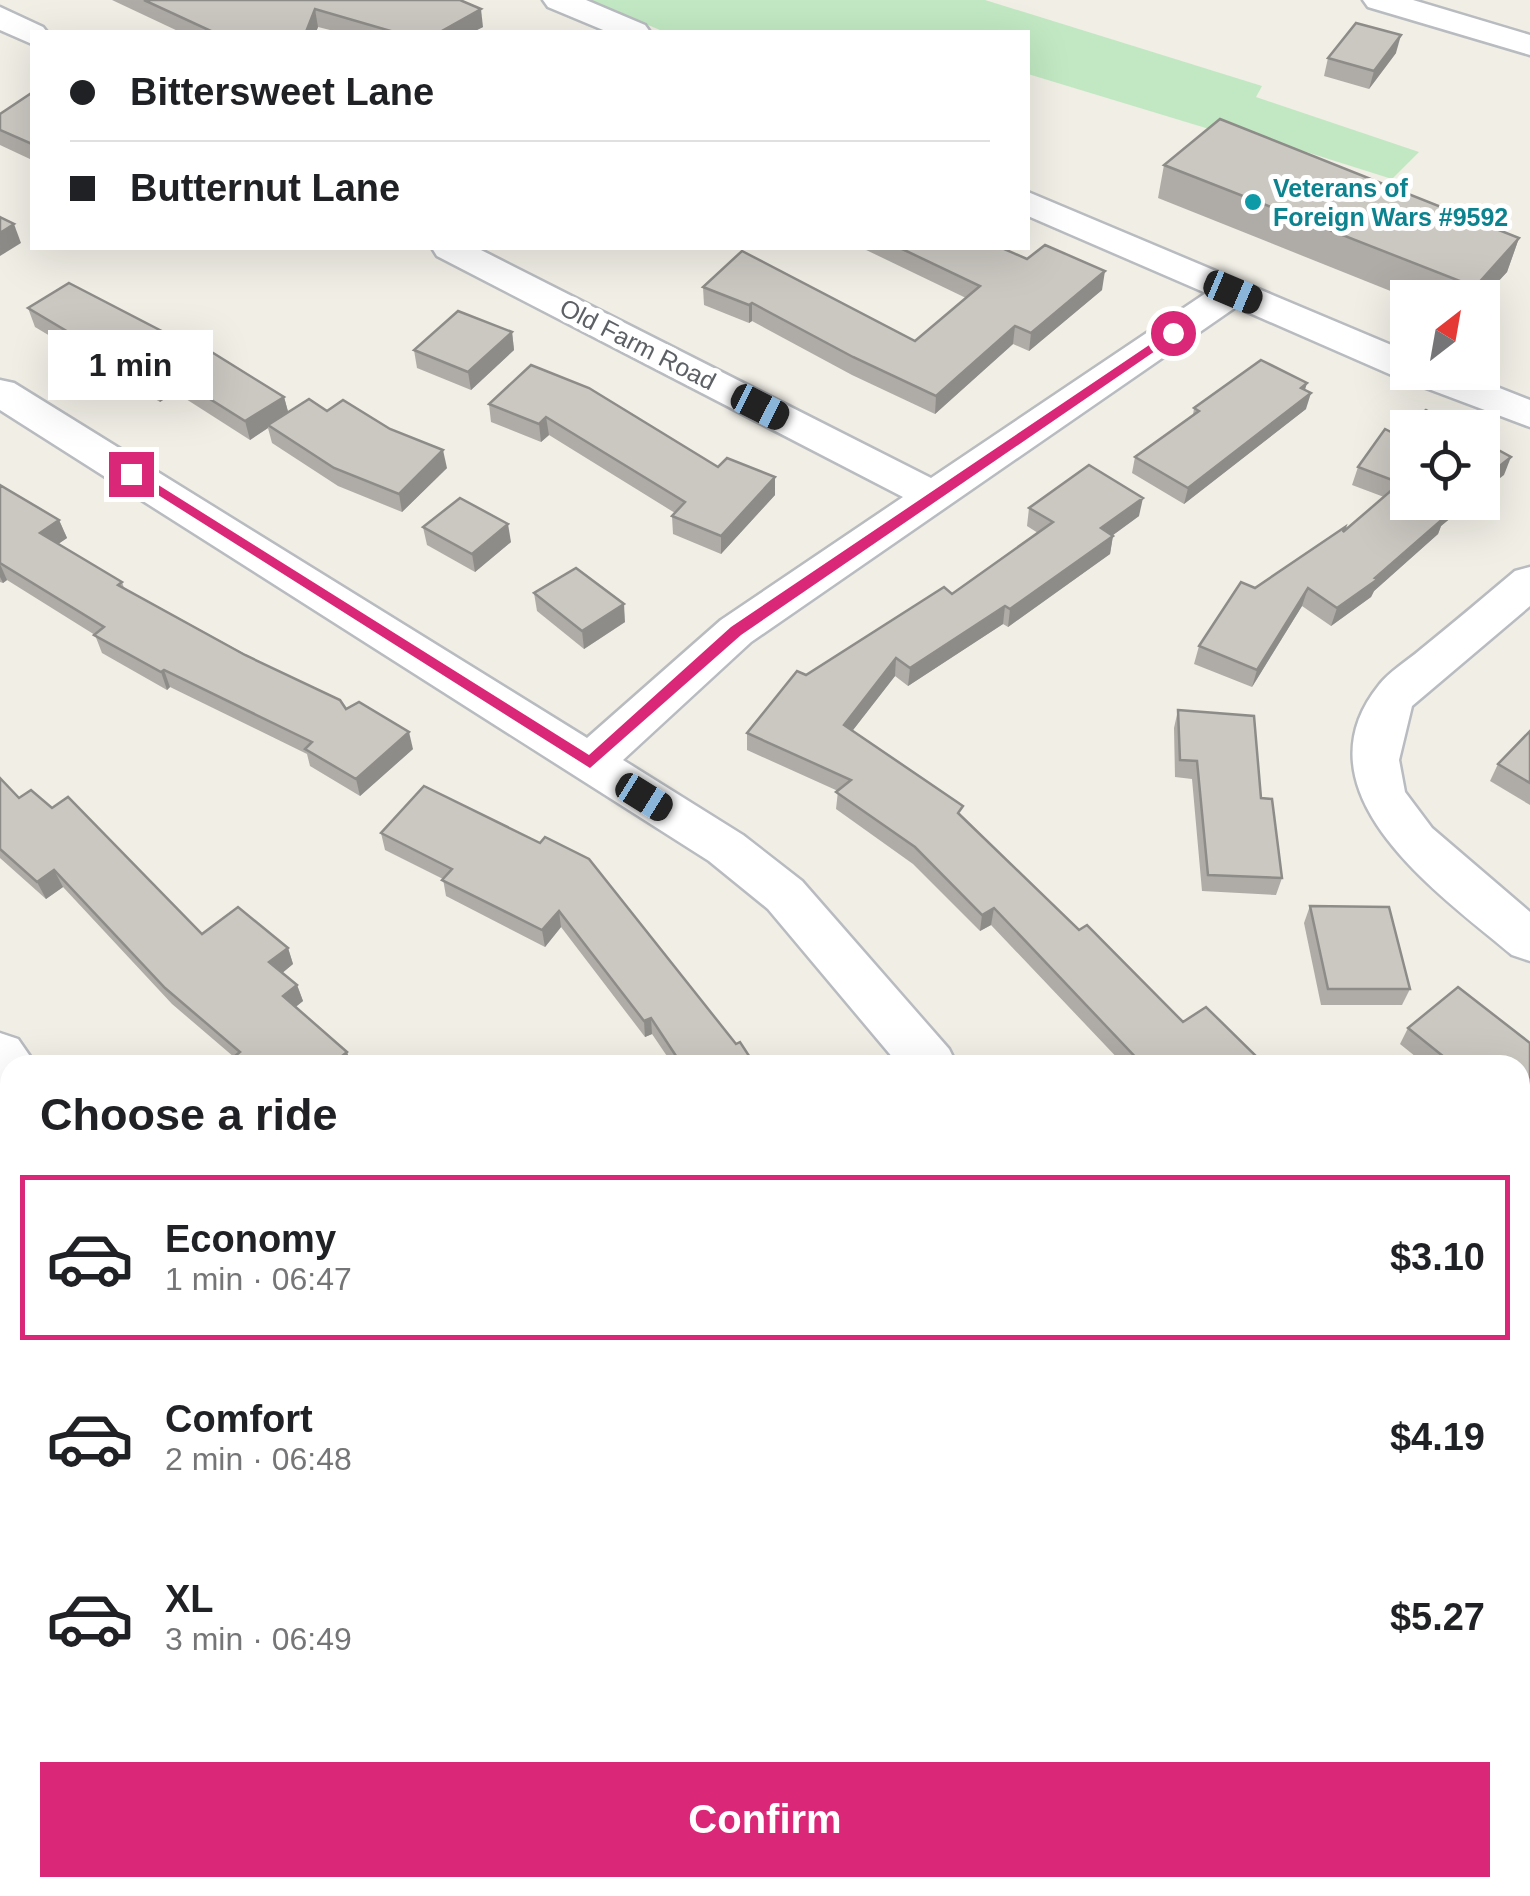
<!DOCTYPE html>
<meta charset="utf-8">
<style>
:root{--surface:#fff;--page:#f6f6f6;--text:#202124;--muted:#757577;--line:#e0e0e0;--accent:#db2777}
body{margin:0;font-family:Arial,sans-serif;background:var(--page);color:var(--text);height:100vh;display:flex;flex-direction:column;font-size:38px;white-space:nowrap}
*{box-sizing:border-box;margin:0}
p{font-size:32px;color:var(--muted)}
.icon{flex:none;width:55px;height:55px;fill:none;stroke:currentColor;stroke-width:2;stroke-linecap:round;stroke-linejoin:round}
.map{position:relative;flex:1;overflow:hidden}
.side{position:absolute;left:0px;top:1055px;width:1530px;height:842px;display:flex;flex-direction:column;background:var(--surface);border-radius:30px 30px 0 0;box-shadow:0 10px 40px #0002}
.side>*{flex:none}
.banner{position:absolute;left:30px;top:30px;width:1000px;height:220px;border-radius:0px;box-shadow:0 10px 40px #0002;display:grid;align-content:center;height:220px;padding:0 40px;background:var(--surface)}
.needle{width:65px;rotate:31deg}
.tools{position:absolute;left:1390px;top:280px;display:grid;gap:20px}
.tools a{display:grid;place-items:center;width:110px;height:110px;border-radius:0px;background:var(--surface);box-shadow:0 10px 40px #0002;font-size:50px}
.end{position:absolute;width:45px;height:45px;margin:-22px;border:12px solid #db2777;background:#fff;box-shadow:0 0 0 5px #fff}
.from{border-radius:50%}
.bubble{position:absolute;height:70px;border-radius:0px;background:var(--surface);box-shadow:0 10px 40px #0002;font-size:32px;font-weight:600;line-height:70px;text-align:center}
.car{position:absolute;width:30px;height:60px;margin:-30px -15px;border-radius:12px;box-shadow:0 0 8px 2px #0007;background:linear-gradient(#222 24%,#8ab4d8 0 40%,#222 0 76%,#8ab4d8 0 86%,#222 0)}
.banner b{display:flex;align-items:center;gap:35px;height:95px;font-size:38px}
.banner b+b{border-top:2px solid var(--line)}
.banner i{width:25px;height:25px;background:var(--text)}
ul{padding:0;list-style:none}
li{display:flex;align-items:center;gap:30px;height:165px;margin:0 20px 15px;padding:0 20px;border:5px solid transparent;border-radius:0px}
li div{flex:1}
li b{display:block;font-size:38px}
li em{font-style:normal;font-weight:600}
li.on{border-color:var(--accent)}
li>.icon{width:90px;height:90px;stroke-width:1.5}
h2{padding:0 40px;font-size:45px;line-height:120px}
.button{display:flex;gap:20px;margin-top:auto;padding:20px 40px}
.button a{flex:1;height:115px;border-radius:0px;background:var(--accent);color:#fff;font-size:40px;font-weight:600;line-height:115px;text-align:center}
.map>svg:first-child{display:block}
.green{fill:#c1e8c2}
.lines{fill:none;stroke-linecap:round;stroke-linejoin:round}
.minor-casing{stroke:#b8bbbf;stroke-width:5}
.minor{fill:#fff;fill-rule:evenodd}
.wall{fill:#afaca7}
.shaded-wall{fill:#8e8c88}
.building{fill:#cbc8c2;stroke:#8e8c88;stroke-width:2.5}
.route{fill:#db2777}
.culture-dot{fill:#0f9aa8;stroke:#fff;stroke-width:4}
.labels{text-anchor:middle;stroke-width:10;stroke-linejoin:round;paint-order:stroke}
.far-culture-label{font-size:25px;font-weight:bold;fill:#0d838f;stroke:#fff;text-anchor:start}
.far-street-label{font-size:25px;fill:#5d6166;stroke:#fff}
</style>
<div class="map">
<svg width="1530" height="1896" viewBox="0 0 1530 1896">
<rect width="100%" height="100%" fill="#f0eee5"/>
<polygon class="green" points="588,0 985,0 1262,86 1256,97 1419,152 1392,179 1278,143 1219,132 1028,74 1028,32 665,32"/>
<g class="lines">
<defs>
<g id="minor">
<polygon points="543,0 586,0 645,25 650,32 608,32 548,7"/>
<polygon points="1363,0 1413,0 1530,35 1530,55 1368,7"/>
<polygon points="0,7 43,27 47,32 32,32 32,44 0,30"/>
<polygon points="1028,192 1408,352 1408,372 1459,372 1530,400 1530,427 1394,376 1236,307 751,642 623,760 743,835 802,881 949,1049 957,1065 899,1065 768,909 709,861 0,410 0,380 14,383 587,738 721,620 903,497 437,256 432,248 477,248 931,478 1206,293 1028,216"/>
<path d="M1530,567v39l-118,100 -13,54 6,32 27,36 98,84v49l-18,-6c-71,-60 -220,-162 -133,-270 10,-13 28,-24 41,-35 32,-26 63,-52 95,-79z"/>
<polygon points="0,1033 18,1039 36,1065 10,1065 10,1088 0,1085"/>
<polygon points="10,1748 10,1818 0,1822 0,1752"/>
<polygon points="724,1888 797,1888 800,1896 727,1896"/>
<polygon points="1124,1888 1193,1888 1190,1896 1121,1896"/>
</g>
</defs>
<use href="#minor" class="minor-casing"/>
<use href="#minor" class="minor"/>
</g>
<g class="wall">
<polygon points="112,0 460,0 483,27 473,32 338,32 318,27 316,32 180,32"/>
<polygon points="1396,53 1369,89 1324,76 1328,58"/>
<polygon points="32,95 32,160 0,145 0,114"/>
<polygon points="1164,165 1519,238 1507,272 1482,299 1482,298 1408,298 1158,198"/>
<polygon points="862,248 1002,248 1102,290 1029,351 1013,344 935,414 852,375 752,321 749,323 704,305 703,287 915,341 966,298"/>
<polygon points="28,308 284,397 288,412 327,411 447,468 402,512 338,486 272,443 268,428 250,440 175,392 160,402 35,327"/>
<polygon points="512,332 514,350 471,390 417,368 414,350"/>
<polygon points="531,365 718,467 775,495 721,554 673,534 672,516 675,513 549,435 541,442 491,422 489,404"/>
<polygon points="1305,390 1306,409 1184,504 1132,473 1135,457 1193,415 1194,408"/>
<polygon points="1385,429 1408,502 1470,502 1441,526 1438,534 1374,591 1371,597 1331,626 1302,606 1252,687 1194,664 1199,646 1255,588 1344,530 1384,497 1352,485 1358,467"/>
<polygon points="0,485 59,520 67,538 58,544 122,582 124,588 346,709 413,749 360,796 310,766 307,754 170,687 167,690 102,653 95,635 7,580 3,583 0,582"/>
<polygon points="1029,508 1139,516 1113,535 1110,554 1008,627 1003,624 908,686 895,676 852,731 961,816 1079,930 1183,1022 1257,1065 1124,1065 991,925 980,931 913,864 836,809 838,791 747,750 747,733 806,675 952,594 1038,533 1027,526"/>
<polygon points="423,527 511,542 475,572 427,545"/>
<polygon points="534,593 625,622 584,649 537,611"/>
<polygon points="1178,710 1261,798 1282,878 1276,895 1202,891 1192,779 1175,777 1174,728"/>
<polygon points="1530,731 1530,805 1490,781 1498,764"/>
<polygon points="0,778 19,798 202,934 288,948 293,964 282,973 297,985 303,1001 234,1057 172,1004 63,887 46,899 0,858"/>
<polygon points="424,786 736,1044 755,1065 673,1065 652,1034 645,1037 561,927 545,947 446,896 443,879 385,850 381,833"/>
<polygon points="1310,906 1410,989 1402,1005 1321,1005 1304,923"/>
<polygon points="1408,1028 1530,1043 1530,1150 1520,1142 1520,1065 1426,1065 1400,1044"/>
<polygon points="1530,1179 1530,1197 1522,1191"/>
<polygon points="1366,1888 1503,1888 1514,1896 1363,1896"/>
</g>
<g class="shaded-wall">
<polygon points="315,9 318,27 316,32 306,32"/>
<polygon points="481,9 483,27 473,32 440,32"/>
<polygon points="1401,35 1396,53 1369,89 1374,71"/>
<polygon points="14,224 21,243 0,256 0,233"/>
<polygon points="1519,238 1507,272 1482,299 1482,298 1471,298 1475,287"/>
<polygon points="1105,271 1102,290 1029,351 1031,333"/>
<polygon points="752,303 752,321 749,323 749,305"/>
<polygon points="1015,326 1013,344 935,414 936,396"/>
<polygon points="512,332 514,350 471,390 468,372"/>
<polygon points="170,374 175,392 160,402 154,383"/>
<polygon points="1307,383 1302,400 1311,393 1306,409 1184,504 1188,488"/>
<polygon points="284,397 289,415 268,425 268,428 250,440 245,421"/>
<polygon points="546,417 549,435 541,442 539,424"/>
<polygon points="443,450 447,468 402,512 399,494"/>
<polygon points="1511,457 1504,475 1482,492 1482,480"/>
<polygon points="775,477 775,495 721,554 721,536"/>
<polygon points="1143,498 1139,516 1098,546 1101,528"/>
<polygon points="1455,502 1470,502 1441,526 1438,534 1374,591 1371,597 1331,626 1337,608 1375,578 1440,514"/>
<polygon points="59,520 67,538 48,551 40,533"/>
<polygon points="508,524 511,542 475,572 472,554"/>
<polygon points="1113,536 1110,554 1008,627 1010,609"/>
<polygon points="0,564 7,580 3,583 0,577"/>
<polygon points="1308,588 1302,606 1252,687 1257,670"/>
<polygon points="624,604 625,622 584,649 582,631"/>
<polygon points="1005,606 1003,624 908,686 910,668"/>
<polygon points="896,658 895,676 843,743 844,725"/>
<polygon points="164,670 170,687 167,690 161,672"/>
<polygon points="409,732 413,749 360,796 356,779"/>
<polygon points="54,870 63,887 46,899 37,882"/>
<polygon points="994,908 991,925 980,931 982,915"/>
<polygon points="559,911 561,927 545,947 542,930"/>
<polygon points="288,948 293,964 275,979 269,962"/>
<polygon points="297,985 303,1001 289,1012 283,996"/>
<polygon points="651,1018 652,1034 645,1037 644,1021"/>
<polygon points="347,1052 352,1065 331,1065"/>
<polygon points="7,1526 10,1529 10,1558 0,1582 0,1543"/>
<polygon points="262,1888 277,1888 268,1896 253,1896"/>
</g>
<g class="building">
<polygon points="144,0 460,0 481,9 440,32 394,32 315,9 306,32 213,32"/>
<polygon points="1356,23 1401,35 1374,71 1328,58"/>
<polygon points="30,94 32,95 32,144 0,130 0,114"/>
<polygon points="1220,119 1519,238 1475,287 1164,165"/>
<polygon points="0,217 14,224 0,233"/>
<polygon points="1045,245 1105,271 1031,333 1015,326 936,396 853,357 752,303 749,305 703,287 742,251 915,341 980,286 900,248 1002,248 1027,259"/>
<polygon points="69,283 183,342 189,338 284,397 245,421 170,374 154,383 28,308"/>
<polygon points="458,311 512,332 468,372 414,350"/>
<polygon points="1261,360 1307,383 1301,388 1311,393 1188,488 1135,457 1199,411 1194,408"/>
<polygon points="531,365 589,388 718,467 727,458 775,477 721,536 672,516 685,502 546,417 539,424 489,404"/>
<polygon points="309,399 327,411 343,400 390,429 443,450 399,494 334,468 268,425"/>
<polygon points="1426,410 1458,428 1408,428 1408,502 1455,502 1440,514 1445,517 1375,578 1378,579 1337,608 1308,588 1257,670 1199,646 1241,582 1255,588 1345,527 1343,532 1400,483 1358,467 1385,429 1395,434"/>
<polygon points="1482,441 1511,457 1482,480"/>
<polygon points="1089,465 1143,498 1101,528 1113,536 1010,609 1005,606 910,668 896,658 844,725 963,806 958,813 1079,930 1087,925 1183,1022 1206,1007 1259,1059 1250,1065 1143,1065 994,908 982,915 915,847 836,792 851,780 747,733 797,671 806,675 944,587 952,594 1053,522 1029,508"/>
<polygon points="0,485 59,520 40,533 122,582 118,585 245,655 340,700 346,709 359,702 409,732 356,779 305,749 312,742 164,670 161,672 94,635 104,627 0,563"/>
<polygon points="460,498 508,524 472,554 423,527"/>
<polygon points="576,568 624,604 582,631 534,593"/>
<polygon points="1178,710 1254,716 1261,798 1272,799 1282,878 1208,875 1197,761 1180,760"/>
<polygon points="1530,731 1530,783 1498,764"/>
<polygon points="0,778 19,798 31,790 52,808 68,797 202,934 238,907 288,948 269,962 297,985 283,996 347,1052 331,1065 224,1065 240,1052 165,988 54,870 37,882 0,849"/>
<polygon points="424,786 540,843 545,837 589,859 736,1044 740,1042 755,1065 682,1065 651,1018 644,1021 559,911 542,930 442,880 452,869 381,833"/>
<polygon points="1310,906 1389,907 1410,989 1328,989"/>
<polygon points="1458,987 1530,1043 1530,1127 1520,1119 1520,1065 1454,1065 1408,1028"/>
<polygon points="0,1276 10,1289 10,1450 0,1439"/>
<polygon points="0,1525 7,1526 0,1543"/>
<polygon points="131,1888 262,1888 253,1896 122,1896"/>
<polygon points="1374,1888 1503,1888 1515,1893 1514,1896 1371,1896"/>
</g>
<polygon class="route" points="1173,329 1179,333 1177,336 741,635 590,768 125,474 136,471 589,755 731,627"/>
<circle class="culture-dot" cx="1253" cy="202" r="10"/>
<g class="labels">
<g class="far-culture-label">
<text x="1273" y="197">Veterans of<tspan x="1273" dy="29">Foreign Wars #9592</tspan></text>
</g>
<g class="far-street-label">
<text transform="translate(638 344) rotate(27)" y="9">Old Farm Road</text>
</g>
</g>
</svg>
<div class="tools">
<a><svg class="needle" viewBox="-14 -14 28 28"><path d="M0-13l5 13h-10z" fill="#e53935"/><path d="M0 13l5-13h-10z" fill="#757577"/></svg></a>
<a><svg class="icon" aria-label="locate" viewBox="0 0 24 24"><circle cx="12" cy="12" r="6"/><path d="M12 2v4M12 18v4M2 12h4M18 12h4"/></svg></a>
</div>
<i class="end from" style="left:1173px;top:333px"></i>
<i class="end" style="left:131px;top:474px"></i>
<div class="bubble" style="left:48px;top:330px;width:165px">1 min</div>
<i class="car" style="left:1233px;top:292px;rotate:113deg"></i>
<i class="car" style="left:760px;top:407px;rotate:117deg"></i>
<i class="car" style="left:644px;top:797px;rotate:122deg"></i>
<div class="banner">
<b><i class="from"></i>Bittersweet Lane</b>
<b><i></i>Butternut Lane</b>
</div>
<section class="side">
<h2>Choose a ride</h2>
<ul>
<li class="on"><svg class="icon" aria-label="car" viewBox="0 0 24 24"><path d="M5 17H2v-5l4-1 3-4h7l3 4 3 1v5h-3M9 17h6M6 11h13"/><circle cx="7" cy="17" r="2"/><circle cx="17" cy="17" r="2"/></svg><div><b>Economy</b><p>1 min · 06:47</p></div><em>$3.10</em></li>
<li><svg class="icon" aria-label="car" viewBox="0 0 24 24"><path d="M5 17H2v-5l4-1 3-4h7l3 4 3 1v5h-3M9 17h6M6 11h13"/><circle cx="7" cy="17" r="2"/><circle cx="17" cy="17" r="2"/></svg><div><b>Comfort</b><p>2 min · 06:48</p></div><em>$4.19</em></li>
<li><svg class="icon" aria-label="car" viewBox="0 0 24 24"><path d="M5 17H2v-5l4-1 3-4h7l3 4 3 1v5h-3M9 17h6M6 11h13"/><circle cx="7" cy="17" r="2"/><circle cx="17" cy="17" r="2"/></svg><div><b>XL</b><p>3 min · 06:49</p></div><em>$5.27</em></li>
</ul>
<div class="button"><a>Confirm</a></div>
</section>
</div>
